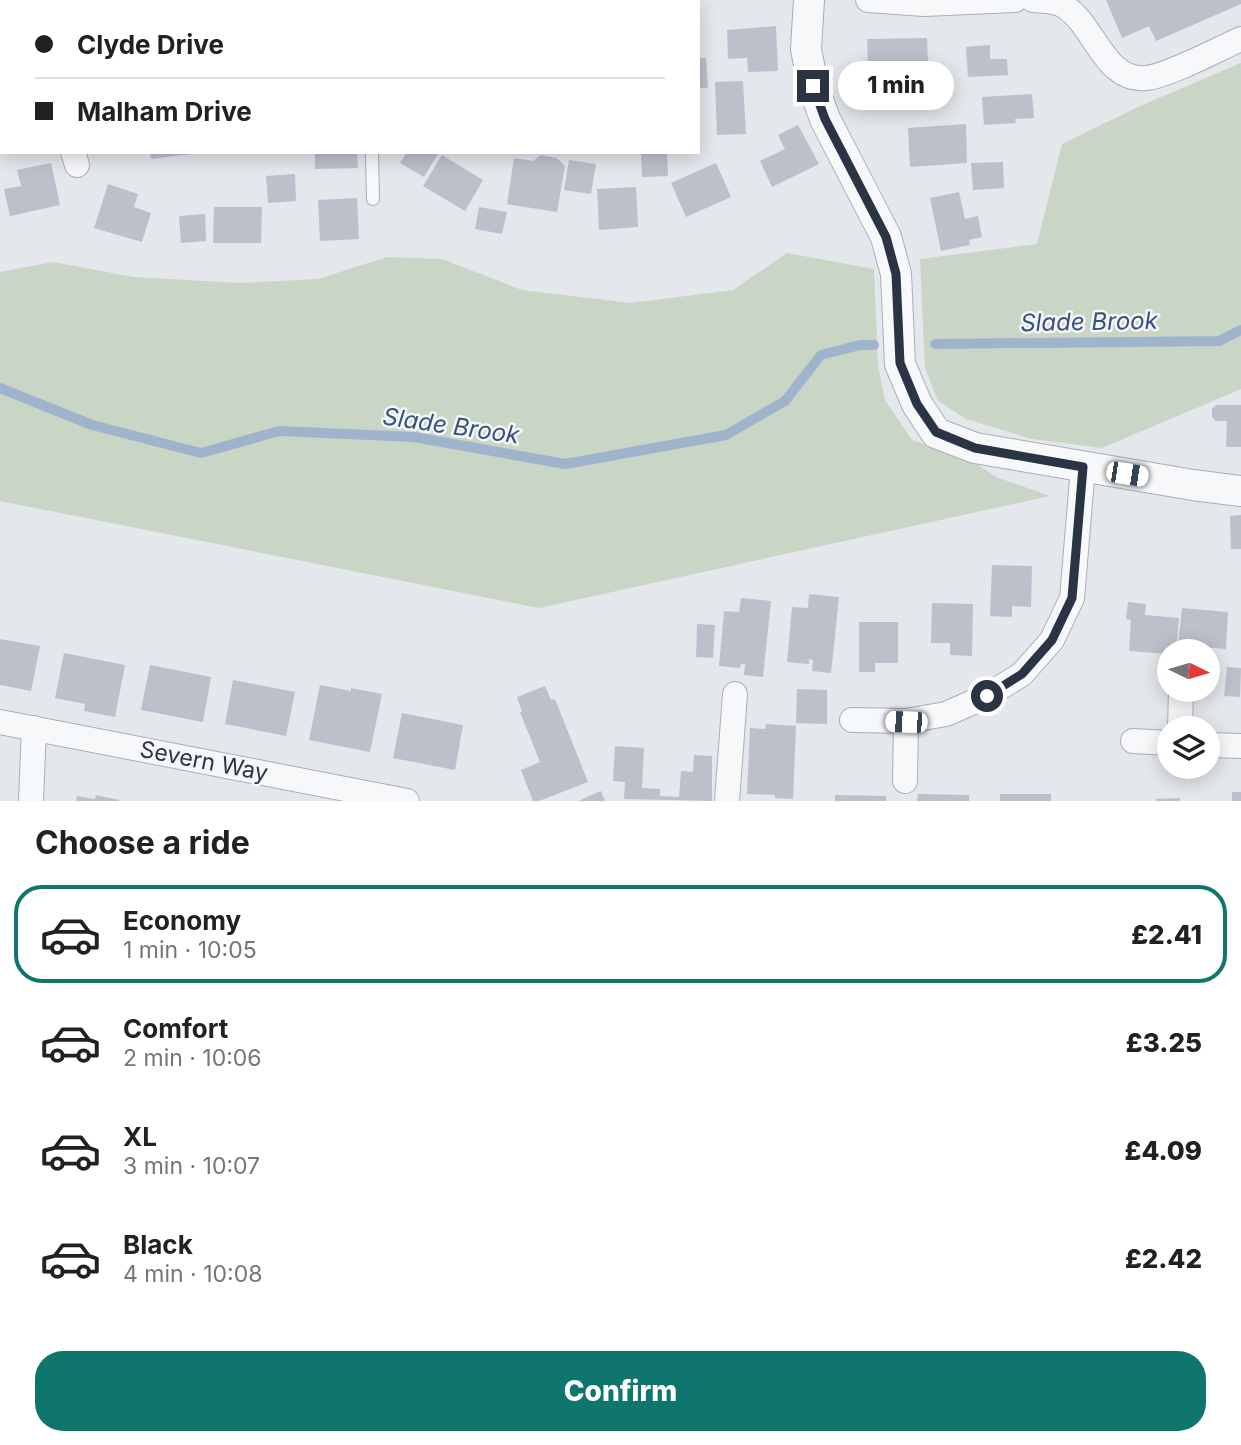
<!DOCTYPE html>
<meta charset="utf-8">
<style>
:root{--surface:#fff;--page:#f2f2f2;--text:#202124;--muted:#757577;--line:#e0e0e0;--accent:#0f766e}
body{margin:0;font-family:Inter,sans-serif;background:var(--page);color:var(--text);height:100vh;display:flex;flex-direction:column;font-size:26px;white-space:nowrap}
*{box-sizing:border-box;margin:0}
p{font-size:23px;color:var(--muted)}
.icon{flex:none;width:38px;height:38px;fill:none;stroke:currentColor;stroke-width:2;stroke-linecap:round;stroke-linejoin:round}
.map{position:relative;height:801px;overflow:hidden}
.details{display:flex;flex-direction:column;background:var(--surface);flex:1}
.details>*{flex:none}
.hud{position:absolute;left:0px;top:0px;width:700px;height:154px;box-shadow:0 4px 18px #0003;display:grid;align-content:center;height:154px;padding:0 35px;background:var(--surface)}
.needle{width:46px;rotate:95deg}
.tools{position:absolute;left:1157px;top:639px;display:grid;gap:14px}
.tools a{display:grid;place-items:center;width:63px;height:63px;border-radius:50%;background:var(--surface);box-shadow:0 4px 18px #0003;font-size:35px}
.end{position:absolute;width:32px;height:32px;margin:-16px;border:9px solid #2b3445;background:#fff;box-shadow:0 0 0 4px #fff}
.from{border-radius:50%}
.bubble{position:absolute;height:49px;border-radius:24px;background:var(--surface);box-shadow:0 4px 18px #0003;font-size:23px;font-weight:800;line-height:49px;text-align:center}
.car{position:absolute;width:21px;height:42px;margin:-21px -10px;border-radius:9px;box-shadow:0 0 5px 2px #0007;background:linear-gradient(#fff 24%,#345 0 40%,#fff 0 76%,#345 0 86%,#fff 0)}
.hud b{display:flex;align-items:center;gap:24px;height:66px;font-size:26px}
.hud b+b{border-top:2px solid var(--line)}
.hud i{width:18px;height:18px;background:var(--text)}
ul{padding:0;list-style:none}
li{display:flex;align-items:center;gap:21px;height:98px;margin:0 14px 10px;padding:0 21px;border:4px solid transparent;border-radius:28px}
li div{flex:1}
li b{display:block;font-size:26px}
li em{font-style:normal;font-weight:800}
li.on{border-color:var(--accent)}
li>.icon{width:63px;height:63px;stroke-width:1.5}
h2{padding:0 35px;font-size:32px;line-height:84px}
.cta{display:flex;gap:14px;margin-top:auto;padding:14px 35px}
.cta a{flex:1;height:80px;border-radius:28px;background:var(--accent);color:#fff;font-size:28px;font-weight:800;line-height:80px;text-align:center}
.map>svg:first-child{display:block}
.green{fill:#c9d6c5}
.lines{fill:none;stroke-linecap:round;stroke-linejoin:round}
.stream{stroke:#9fb4cc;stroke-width:10}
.building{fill:#bbc0ca}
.service-casing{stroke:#a9aeb7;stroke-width:14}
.minor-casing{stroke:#a9aeb7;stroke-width:26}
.tertiary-casing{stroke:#a9aeb7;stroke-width:32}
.service{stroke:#f7f8fa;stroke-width:12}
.minor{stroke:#f7f8fa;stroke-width:24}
.tertiary{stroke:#f7f8fa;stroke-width:30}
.route{stroke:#2b3445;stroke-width:9}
.labels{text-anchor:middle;stroke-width:5;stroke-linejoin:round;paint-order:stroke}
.street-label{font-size:23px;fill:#2b3445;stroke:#f4f6f9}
.water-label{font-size:24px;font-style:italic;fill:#34527a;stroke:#f4f6f9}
</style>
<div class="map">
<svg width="1241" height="801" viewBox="0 0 1241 801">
<rect width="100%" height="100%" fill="#e4e7ec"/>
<g class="green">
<polygon points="1241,63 1241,389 1102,448 1032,439 966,419 938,401 925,368 920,259 1037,244 1062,144 1138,107"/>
<polygon points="787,253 874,269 878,365 885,400 912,440 968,458 996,477 1050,496 539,608 0,501 0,272 53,262 134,277 239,283 318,279 387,257 442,259 522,290 631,303 733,290"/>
</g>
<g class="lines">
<g class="stream">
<polyline points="935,344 1219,341 1241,330"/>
<polyline points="0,388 92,425 201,453 279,431 414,437 565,464 726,435 785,401 821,355 860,345 874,345"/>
</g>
</g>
<g class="building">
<polygon points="1106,0 1241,0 1241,4 1156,41 1149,26 1122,38"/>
<polygon points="776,26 778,71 748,72 747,58 728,59 727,30"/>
<polygon points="927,38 928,61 898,62 899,90 869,91 867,39"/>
<polygon points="990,45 990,59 1007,59 1008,75 968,77 966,47"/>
<polygon points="698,58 706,58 708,88 698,88"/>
<polygon points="743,81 746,134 717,135 715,82"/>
<polygon points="1032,94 1034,118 1015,119 1016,123 984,125 982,97"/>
<polygon points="966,124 967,163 910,167 908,128"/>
<polygon points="798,125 819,164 772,187 760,161 785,149 778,135"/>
<polygon points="150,152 191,152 191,154 151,159"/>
<polygon points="315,152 357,152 358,168 315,169"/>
<polygon points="407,152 439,152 424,177 400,163"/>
<polygon points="641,152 667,152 668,176 642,177"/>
<polygon points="442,155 483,180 465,211 423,186"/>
<polygon points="541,155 557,158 565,166 557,212 507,204 514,158 533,161"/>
<polygon points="569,160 596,164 591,194 564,190"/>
<polygon points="1003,162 1004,188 973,190 971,163"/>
<polygon points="51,163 60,205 10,216 4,189 21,186 17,170"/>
<polygon points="716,163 731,197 686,217 671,183"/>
<polygon points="295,174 296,201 268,203 266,176"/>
<polygon points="108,184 138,194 134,207 151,213 142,242 94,228"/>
<polygon points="636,187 638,227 599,230 597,189"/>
<polygon points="959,192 965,219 978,216 982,237 969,240 970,245 941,251 930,198"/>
<polygon points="357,198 359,239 320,241 318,200"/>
<polygon points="214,207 262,207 261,243 213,243"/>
<polygon points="479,207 507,212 502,234 475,229"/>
<polygon points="205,214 206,241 181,243 179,216"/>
<polygon points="1216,405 1241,405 1241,447 1226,447 1227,421 1216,421 1212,417 1212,409"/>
<polygon points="1241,515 1241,549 1231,549 1230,516"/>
<polygon points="992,565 1032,566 1031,607 1012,606 1012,617 990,616"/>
<polygon points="809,594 839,597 831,673 812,671 813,660 809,659 809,664 787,662 792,607 808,608"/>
<polygon points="741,598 771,601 763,677 744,675 745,664 741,664 740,668 719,666 724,611 739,612"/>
<polygon points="1128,602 1146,604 1145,615 1179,618 1176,651 1169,651 1169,654 1129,651 1131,620 1126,619"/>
<polygon points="932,603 973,604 972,656 950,655 950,643 931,643"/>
<polygon points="1182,608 1228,612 1226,649 1178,645"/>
<polygon points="859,622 898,622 898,663 875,663 875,672 859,672"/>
<polygon points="697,624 715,625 713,658 696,657"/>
<polygon points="0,639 40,646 31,691 0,685"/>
<polygon points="64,653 125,665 115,717 84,711 85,704 55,698"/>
<polygon points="150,665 211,677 203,722 141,710"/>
<polygon points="1227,667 1241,668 1240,697 1224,696"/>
<polygon points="233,680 295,692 286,736 225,724"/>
<polygon points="320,685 351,691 351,688 382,694 370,752 309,740"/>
<polygon points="545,686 551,700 555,699 588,782 539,801 533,801 521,770 540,762 520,712 522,712 517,697"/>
<polygon points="797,689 827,690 827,724 796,723"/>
<polygon points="402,713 463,725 455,770 393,758"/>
<polygon points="766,724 796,726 793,799 775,798 775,795 747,794 750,728 765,729"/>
<polygon points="615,746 644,748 642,788 660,789 660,796 679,797 681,771 693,772 694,755 712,756 712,801 624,799 625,782 613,781"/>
<polygon points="601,791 605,801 578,801"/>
<rect x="1232" y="792" width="9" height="9"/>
<polygon points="918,794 969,795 969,801 917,801"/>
<rect x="1000" y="794" width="51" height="7"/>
<polygon points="96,795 119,800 119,801 76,801 77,796 95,799"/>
<polygon points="835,795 886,796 886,801 835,801"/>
<polygon points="1180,798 1180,801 1156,801 1156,799"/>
</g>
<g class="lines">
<defs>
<g id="service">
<polyline points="366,0 367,2"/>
<polyline points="372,152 373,199"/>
</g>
<g id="minor">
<polyline points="35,0 35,2"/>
<polyline points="868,0 924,4 1015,0"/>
<path d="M1033,0c11,1 22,0 31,6 31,19 40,76 82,72 22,-2 72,-29 95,-39"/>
<polyline points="73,152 77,165"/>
<polyline points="852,720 906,721 946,714 987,696 1022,674 1052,640 1072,598 1083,467"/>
<polyline points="0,722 407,801"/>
<polyline points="1180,728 1181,690"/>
<polyline points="1133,741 1169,743"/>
<polyline points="1208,745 1241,746"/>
<polyline points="905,781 906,721"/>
<polyline points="31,801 34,728"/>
<polyline points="727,801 735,694"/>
</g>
<polyline id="tertiary" points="809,0 806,49 813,86 825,119 886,237 896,274 900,364 917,404 936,433 975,448 1193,485 1241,491"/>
</defs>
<use href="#service" class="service-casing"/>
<use href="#minor" class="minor-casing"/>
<use href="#tertiary" class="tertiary-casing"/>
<use href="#service" class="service"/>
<use href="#minor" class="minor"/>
<use href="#tertiary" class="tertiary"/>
</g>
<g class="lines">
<polyline class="route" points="813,86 825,119 886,237 896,274 900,363 917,404 936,432 975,448 1083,467 1072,598 1052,640 1022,674 987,696"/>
</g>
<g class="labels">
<g class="street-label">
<text transform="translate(204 761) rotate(11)" y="8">Severn Way</text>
</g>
<g class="water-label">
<text transform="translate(1089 322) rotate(-1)" y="8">Slade Brook</text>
<text transform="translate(451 426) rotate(8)" y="8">Slade Brook</text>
</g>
</g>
</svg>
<div class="tools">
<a><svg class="needle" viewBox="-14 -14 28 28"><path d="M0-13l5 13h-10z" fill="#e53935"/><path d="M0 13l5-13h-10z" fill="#757577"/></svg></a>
<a><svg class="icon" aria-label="layers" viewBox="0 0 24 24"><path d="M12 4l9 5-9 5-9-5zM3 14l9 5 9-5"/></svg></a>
</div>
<i class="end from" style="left:987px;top:696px"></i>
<i class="end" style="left:813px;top:86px"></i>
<div class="bubble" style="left:838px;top:61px;width:116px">1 min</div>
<i class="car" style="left:1127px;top:474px;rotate:99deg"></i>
<i class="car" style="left:906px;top:722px;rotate:272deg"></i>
<div class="hud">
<b><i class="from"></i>Clyde Drive</b>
<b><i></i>Malham Drive</b>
</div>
</div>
<section class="details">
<h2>Choose a ride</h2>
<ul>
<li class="on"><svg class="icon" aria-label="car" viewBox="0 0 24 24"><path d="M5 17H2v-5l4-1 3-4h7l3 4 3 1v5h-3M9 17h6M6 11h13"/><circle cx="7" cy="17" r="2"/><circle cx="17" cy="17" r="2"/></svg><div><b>Economy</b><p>1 min · 10:05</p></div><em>£2.41</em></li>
<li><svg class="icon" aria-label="car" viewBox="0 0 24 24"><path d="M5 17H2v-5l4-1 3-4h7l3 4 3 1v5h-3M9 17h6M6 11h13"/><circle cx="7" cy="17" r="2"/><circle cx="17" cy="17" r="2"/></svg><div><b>Comfort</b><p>2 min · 10:06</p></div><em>£3.25</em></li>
<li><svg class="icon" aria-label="car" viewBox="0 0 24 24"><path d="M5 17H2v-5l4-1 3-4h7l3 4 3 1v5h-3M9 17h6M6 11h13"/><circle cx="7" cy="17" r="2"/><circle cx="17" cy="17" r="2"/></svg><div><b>XL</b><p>3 min · 10:07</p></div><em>£4.09</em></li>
<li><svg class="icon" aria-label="car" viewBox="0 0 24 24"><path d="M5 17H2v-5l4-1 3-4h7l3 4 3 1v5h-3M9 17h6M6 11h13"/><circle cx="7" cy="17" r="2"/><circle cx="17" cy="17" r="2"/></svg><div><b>Black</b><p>4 min · 10:08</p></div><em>£2.42</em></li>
</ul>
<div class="cta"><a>Confirm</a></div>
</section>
